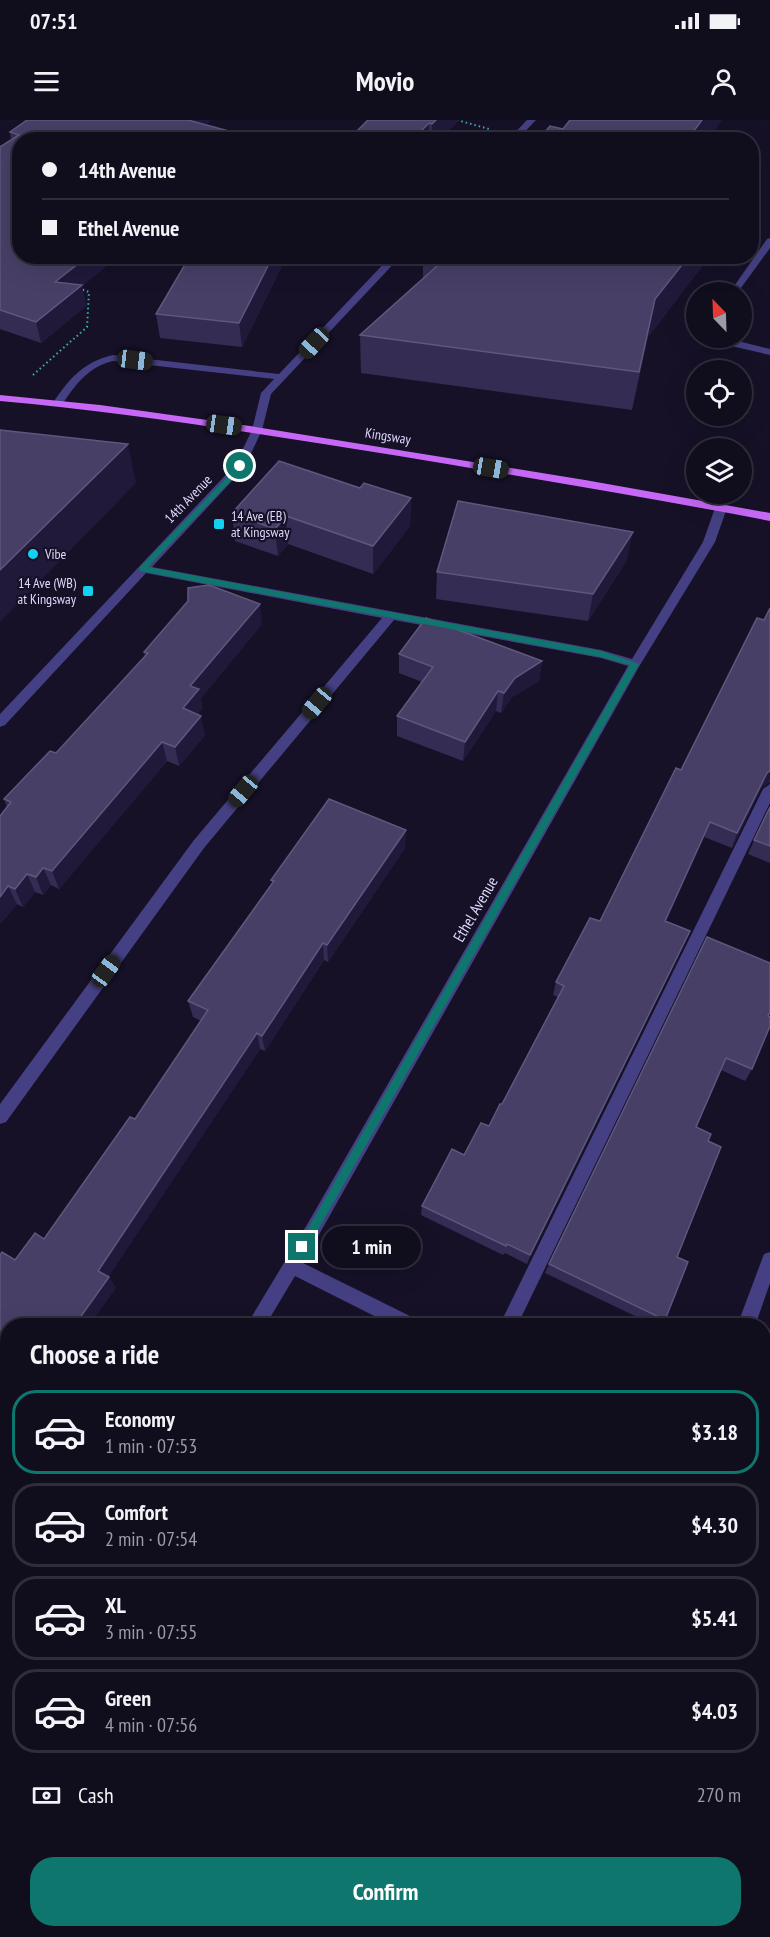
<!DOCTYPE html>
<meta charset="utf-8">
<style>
:root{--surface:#100d1d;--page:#1e1b2a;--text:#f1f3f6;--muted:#9c9ca4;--line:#302d3b;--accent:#0f766e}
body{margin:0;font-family:"PT Sans Narrow",sans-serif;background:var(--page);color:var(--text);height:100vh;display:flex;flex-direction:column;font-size:22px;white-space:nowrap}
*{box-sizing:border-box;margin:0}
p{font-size:20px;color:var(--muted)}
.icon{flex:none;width:33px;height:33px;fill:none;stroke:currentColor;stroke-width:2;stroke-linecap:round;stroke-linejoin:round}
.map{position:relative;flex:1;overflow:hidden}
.side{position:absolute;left:0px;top:1198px;width:771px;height:620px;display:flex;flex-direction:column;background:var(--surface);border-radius:24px 24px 0 0;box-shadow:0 6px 24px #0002,0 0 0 2px var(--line)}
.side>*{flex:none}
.guide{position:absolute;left:12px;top:12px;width:747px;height:132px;border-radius:24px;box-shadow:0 6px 24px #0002,0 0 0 2px var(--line);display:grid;align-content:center;height:132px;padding:0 30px;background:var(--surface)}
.needle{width:39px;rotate:337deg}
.controls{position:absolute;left:686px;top:162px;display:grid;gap:12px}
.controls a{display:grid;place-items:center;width:66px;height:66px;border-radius:50%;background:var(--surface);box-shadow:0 6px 24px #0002,0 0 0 2px var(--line);font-size:30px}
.end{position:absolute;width:27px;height:27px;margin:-14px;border:8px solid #0f766e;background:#fff;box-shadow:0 0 0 3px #fff}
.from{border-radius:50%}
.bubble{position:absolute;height:42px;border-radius:21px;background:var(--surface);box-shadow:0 6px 24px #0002,0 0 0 2px var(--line);font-size:20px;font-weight:600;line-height:42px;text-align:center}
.car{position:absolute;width:18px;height:36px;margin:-18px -9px;border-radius:8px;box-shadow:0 0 4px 2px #0007;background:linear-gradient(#222 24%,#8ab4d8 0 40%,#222 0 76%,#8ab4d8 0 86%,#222 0)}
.guide b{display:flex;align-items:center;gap:21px;height:57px;font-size:22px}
.guide b+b{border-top:2px solid var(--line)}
.guide i{width:15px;height:15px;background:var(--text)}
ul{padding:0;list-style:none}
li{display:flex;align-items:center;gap:18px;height:84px;margin:0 12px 9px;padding:0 18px;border:3px solid var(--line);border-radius:24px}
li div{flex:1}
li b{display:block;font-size:22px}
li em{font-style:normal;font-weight:600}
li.current{border-color:var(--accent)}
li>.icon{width:54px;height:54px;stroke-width:1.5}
h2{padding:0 30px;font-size:27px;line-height:72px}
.pay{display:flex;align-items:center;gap:15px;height:66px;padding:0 30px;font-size:22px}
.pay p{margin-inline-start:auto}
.button{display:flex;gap:12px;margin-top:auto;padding:12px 30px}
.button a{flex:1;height:69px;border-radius:24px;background:var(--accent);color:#fff;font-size:24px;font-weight:600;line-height:69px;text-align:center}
.status{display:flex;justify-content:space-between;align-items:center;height:42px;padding:0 30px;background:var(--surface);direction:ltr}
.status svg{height:16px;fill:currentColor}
header{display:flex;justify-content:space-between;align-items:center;height:78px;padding:0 30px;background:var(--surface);font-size:27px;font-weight:600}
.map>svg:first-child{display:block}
.green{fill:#153131}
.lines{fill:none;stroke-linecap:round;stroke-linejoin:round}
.path{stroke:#38b2b0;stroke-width:2;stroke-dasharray:1.5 3;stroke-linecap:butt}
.minor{fill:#454083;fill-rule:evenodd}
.major{fill:#c668f5;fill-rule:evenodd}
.wall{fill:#352c54}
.shaded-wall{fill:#21193a}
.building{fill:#473f66;stroke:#5f577e;stroke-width:1.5}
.route{fill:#0f766e}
.poi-dot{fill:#13d1f0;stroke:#161127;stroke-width:2}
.labels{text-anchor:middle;stroke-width:4.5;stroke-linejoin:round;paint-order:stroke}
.far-street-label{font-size:14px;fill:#dfdafd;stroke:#161127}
.far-poi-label{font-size:14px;fill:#dfdafd;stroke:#161127;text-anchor:start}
.street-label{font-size:16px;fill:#dfdafd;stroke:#161127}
</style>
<div class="status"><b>07:51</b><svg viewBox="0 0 49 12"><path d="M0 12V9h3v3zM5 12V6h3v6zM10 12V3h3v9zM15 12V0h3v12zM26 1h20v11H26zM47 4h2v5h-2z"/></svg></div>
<header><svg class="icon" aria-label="menu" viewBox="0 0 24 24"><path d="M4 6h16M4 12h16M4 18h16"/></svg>Movio<svg class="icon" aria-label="person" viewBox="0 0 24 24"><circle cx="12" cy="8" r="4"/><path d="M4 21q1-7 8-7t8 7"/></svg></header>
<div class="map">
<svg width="770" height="1817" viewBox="0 0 770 1817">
<rect width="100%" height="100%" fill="#161127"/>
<polygon class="green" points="0,1377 8,1381 8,1810 479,1811 477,1817 0,1817"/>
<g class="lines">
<g class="path">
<polyline points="457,0 489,9"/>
<polyline points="33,255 87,207 89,172 78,168"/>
</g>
<g class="minor">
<polygon points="527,0 536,0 517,20 508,20"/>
<polygon points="770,118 770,128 738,172 730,172 767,119"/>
<path d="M391,136h10l-130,138 -9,36 -18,38 -92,99 449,83 31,9 71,-117 12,-34 6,-4 6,4 -12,34 -75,123 -337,598 115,57 3,6h-27l-99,-50 -30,50h-19l62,-103 320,-557 -27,-8 -207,-38 -190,228 -198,274 -6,2v-20l194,-264 188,-222 -236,-45 -141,152 -5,2v-13l235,-249 17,-35 9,-37 13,-14 -161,-18c-25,6 -38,24 -51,44h-8l-1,-2c16,-24 30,-41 60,-48l166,19z"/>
<polygon points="714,218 726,218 770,229 770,235 727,225"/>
<polygon points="770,664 770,683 517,1206 499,1206 763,669"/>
<polygon points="770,1132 770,1163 755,1206 737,1206 764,1134"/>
<polygon points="0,1337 8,1340 8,1360 0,1356"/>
<polygon points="764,1382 770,1384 770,1404 764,1402"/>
<polygon points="528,1810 550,1810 548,1817 526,1817"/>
</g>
<path class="major" d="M0,275l100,10 150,21 335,54 185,33v8c-123,-24 -247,-44 -371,-65 -132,-21 -265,-43 -399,-55z"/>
</g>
<g class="wall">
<polygon points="368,0 459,0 440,20 348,20"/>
<polygon points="206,5 229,11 230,20 20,20 20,136 118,136 82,166 86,186 41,223 0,209 0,27 11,20 10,12"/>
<polygon points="287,136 242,227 160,218 156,194"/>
<polygon points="423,136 710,136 648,217 632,290 361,253 360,215 423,158"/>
<polygon points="360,368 411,378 410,406 373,454 288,424 278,436 235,421 232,393"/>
<polygon points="627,440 588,501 436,479 437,452"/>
<polygon points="770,488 770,663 769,662 761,668 732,728 704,717 666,801 690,811 684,824 527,1144 505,1133 503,1135 421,1095 422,1086 489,1006 502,984 558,877 553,875 556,862 600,801 681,650"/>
<polygon points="262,504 201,578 202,589 198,594 205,615 179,646 167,641 59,769 51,765 43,775 35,772 23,787 17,784 0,804 7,687 4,679 56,633 145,537 144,532"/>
<polygon points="399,534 542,541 539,561 512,577 501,593 496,591 463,641 397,616 397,596 422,562 399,553"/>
<polygon points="770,686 770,743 748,734"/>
<polygon points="405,728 328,842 324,840 265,931 260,929 108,1157 116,1168 8,1206 8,1232 0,1227 0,1135 15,1140 44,1119 135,999 201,901 193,897 188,881 272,764 271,760"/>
<polygon points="707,817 752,949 745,961 721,950 696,1007 708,1021 677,1137 665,1200 660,1206 656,1206 545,1153 549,1144"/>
<polygon points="770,1660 770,1817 709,1817 711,1810 764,1810 764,1682"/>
</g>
<g class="shaded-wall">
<polygon points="185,0 212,0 187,19"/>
<polygon points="436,0 459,0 440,20 432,20 432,4"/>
<polygon points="702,0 722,0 708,20 687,20"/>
<polygon points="429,3 428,20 412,20"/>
<polygon points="229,11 230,20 218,20"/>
<polygon points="760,46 752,82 752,58"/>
<polygon points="88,136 118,136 82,166 86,186 41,223 36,202 55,162"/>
<polygon points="273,136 287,136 242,227 239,203"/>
<polygon points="689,136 710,136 648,217 632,290 655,179"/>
<polygon points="128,324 136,363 0,502 0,450"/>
<polygon points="411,378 410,406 373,454 373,426"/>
<polygon points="286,396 288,424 278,436 275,409"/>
<polygon points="633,412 627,440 588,501 593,474"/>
<polygon points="260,484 262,504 201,578 202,589 187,608 183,588 190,566"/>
<polygon points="542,541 539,561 512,577 501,593 504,573 515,558"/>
<polygon points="498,571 496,591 463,641 465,622"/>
<polygon points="201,596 205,615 179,646 175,627"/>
<polygon points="162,622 167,641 59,769 52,751"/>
<polygon points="770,651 770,659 769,662 761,668 732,728 737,713 767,653"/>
<polygon points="710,702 704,717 660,814 665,801"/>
<polygon points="406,710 405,728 328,842 327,825"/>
<polygon points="43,748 51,765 43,775 36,757"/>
<polygon points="27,754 35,772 23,787 15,769"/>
<polygon points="8,766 17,784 0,804 0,777"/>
<polygon points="690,811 684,824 527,1144 530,1135"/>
<polygon points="323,823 324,840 265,931 262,916"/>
<polygon points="257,913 260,929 105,1162 98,1151"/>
<polygon points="109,1157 116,1168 89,1206 74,1206"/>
</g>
<g class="building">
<polygon points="27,0 188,0 229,11 218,20 20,20 20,136 88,136 55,162 82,165 36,202 0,190 0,27 19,15 10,12"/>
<polygon points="368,0 436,0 432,4 429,3 412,20 348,20"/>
<polygon points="570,0 702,0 687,20 538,20 550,6 563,9"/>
<polygon points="752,44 760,46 752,58"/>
<polygon points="190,136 273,136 239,203 156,194"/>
<polygon points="425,136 689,136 655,179 639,252 360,215 437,146 427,143 431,138"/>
<polygon points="0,310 128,324 0,450"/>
<polygon points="279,341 360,368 364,363 411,378 373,426 286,396 275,409 232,393"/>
<polygon points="458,381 633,412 593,474 437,452"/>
<polygon points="209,465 260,484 190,566 199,569 183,588 201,596 175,627 162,622 52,751 43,748 36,757 27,754 15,769 8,766 0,777 0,696 11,682 4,679 50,631 56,633 148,533 144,532 188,481 188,468"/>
<polygon points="770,488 770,651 767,653 737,713 710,702 665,801 690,811 530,1135 507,1124 506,1126 422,1086 452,1029 464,1035 481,1003 489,1006 500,984 502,984 564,866 556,862 590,798 600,801 676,648 681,650 757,498 764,500"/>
<polygon points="426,498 542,541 515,558 504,573 498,571 465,622 397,596 433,547 399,534"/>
<polygon points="329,679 406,710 327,825 323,823 262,916 257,913 98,1151 109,1157 74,1206 8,1206 8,1229 0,1224 0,1135 2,1132 15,1140 35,1113 44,1119 130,997 135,999 208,890 188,881 274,761 271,760"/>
<polygon points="770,687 770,726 754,720"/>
<polygon points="707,817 770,843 770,892 768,896 770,897 770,906 752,949 726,938 696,1007 711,1014 708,1021 721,1027 677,1137 688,1142 665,1200 549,1144"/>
<polygon points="770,1706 770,1817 723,1817 725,1810 764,1810 764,1728"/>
</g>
<polygon class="route" points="240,344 243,348 148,447 601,531 639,544 306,1131 302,1132 299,1131 299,1124 630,545 601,537 140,451 140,447"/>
<g class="poi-dot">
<rect x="213" y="398" width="12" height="12" rx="3"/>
<circle cx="33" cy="434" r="6"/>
<rect x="82" y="465" width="12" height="12" rx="3"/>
</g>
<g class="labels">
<g class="far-street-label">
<text transform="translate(388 316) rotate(9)" y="5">Kingsway</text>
<text transform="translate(188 379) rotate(-46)" y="5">14th Avenue</text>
</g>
<g class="far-poi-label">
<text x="231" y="401">14 Ave (EB)<tspan x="231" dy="16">at Kingsway</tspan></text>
<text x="45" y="439">Vibe</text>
<text x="76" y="468" text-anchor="end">14 Ave (WB)<tspan x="76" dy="16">at Kingsway</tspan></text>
</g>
<g class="street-label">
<text transform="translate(475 789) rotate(-60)" y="6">Ethel Avenue</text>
</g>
</g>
</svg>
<div class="controls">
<a><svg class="needle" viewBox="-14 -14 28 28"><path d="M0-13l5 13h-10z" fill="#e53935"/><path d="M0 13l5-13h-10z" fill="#9c9ca4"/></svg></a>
<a><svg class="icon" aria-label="locate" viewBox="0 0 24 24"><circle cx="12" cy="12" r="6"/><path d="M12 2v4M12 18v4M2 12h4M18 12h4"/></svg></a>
<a><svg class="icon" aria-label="layers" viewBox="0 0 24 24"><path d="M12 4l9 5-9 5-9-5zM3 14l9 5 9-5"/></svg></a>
</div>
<i class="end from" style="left:240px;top:346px"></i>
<i class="end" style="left:302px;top:1127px"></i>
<div class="bubble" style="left:322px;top:1106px;width:99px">1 min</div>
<i class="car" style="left:314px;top:223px;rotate:223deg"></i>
<i class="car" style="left:135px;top:240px;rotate:97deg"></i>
<i class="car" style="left:224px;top:305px;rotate:98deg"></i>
<i class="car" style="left:491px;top:348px;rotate:100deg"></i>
<i class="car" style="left:317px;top:583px;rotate:220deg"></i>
<i class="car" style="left:243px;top:671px;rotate:220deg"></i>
<i class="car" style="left:106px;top:851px;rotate:36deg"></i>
<div class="guide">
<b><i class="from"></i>14th Avenue</b>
<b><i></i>Ethel Avenue</b>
</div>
<section class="side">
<h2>Choose a ride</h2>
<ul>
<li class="current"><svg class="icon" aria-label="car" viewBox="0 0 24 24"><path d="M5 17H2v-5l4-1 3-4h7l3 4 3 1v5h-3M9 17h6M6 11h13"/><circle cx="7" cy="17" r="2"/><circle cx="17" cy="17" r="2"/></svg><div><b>Economy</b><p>1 min · 07:53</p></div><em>$3.18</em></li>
<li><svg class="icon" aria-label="car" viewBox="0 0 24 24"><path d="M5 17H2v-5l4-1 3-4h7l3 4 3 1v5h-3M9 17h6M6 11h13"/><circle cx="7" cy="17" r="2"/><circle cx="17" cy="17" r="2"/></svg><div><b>Comfort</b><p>2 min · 07:54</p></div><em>$4.30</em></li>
<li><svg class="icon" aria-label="car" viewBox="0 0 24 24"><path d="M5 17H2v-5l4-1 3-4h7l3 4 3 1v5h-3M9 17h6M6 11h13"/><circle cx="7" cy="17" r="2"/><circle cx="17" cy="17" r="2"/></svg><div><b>XL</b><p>3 min · 07:55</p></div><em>$5.41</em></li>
<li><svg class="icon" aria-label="car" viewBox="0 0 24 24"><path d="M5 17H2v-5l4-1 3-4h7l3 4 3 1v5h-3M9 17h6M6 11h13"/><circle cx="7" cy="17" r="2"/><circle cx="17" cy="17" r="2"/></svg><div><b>Green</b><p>4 min · 07:56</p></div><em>$4.03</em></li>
</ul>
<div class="pay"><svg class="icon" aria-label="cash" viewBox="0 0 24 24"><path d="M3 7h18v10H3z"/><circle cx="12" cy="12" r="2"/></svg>Cash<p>270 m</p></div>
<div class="button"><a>Confirm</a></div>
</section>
</div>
